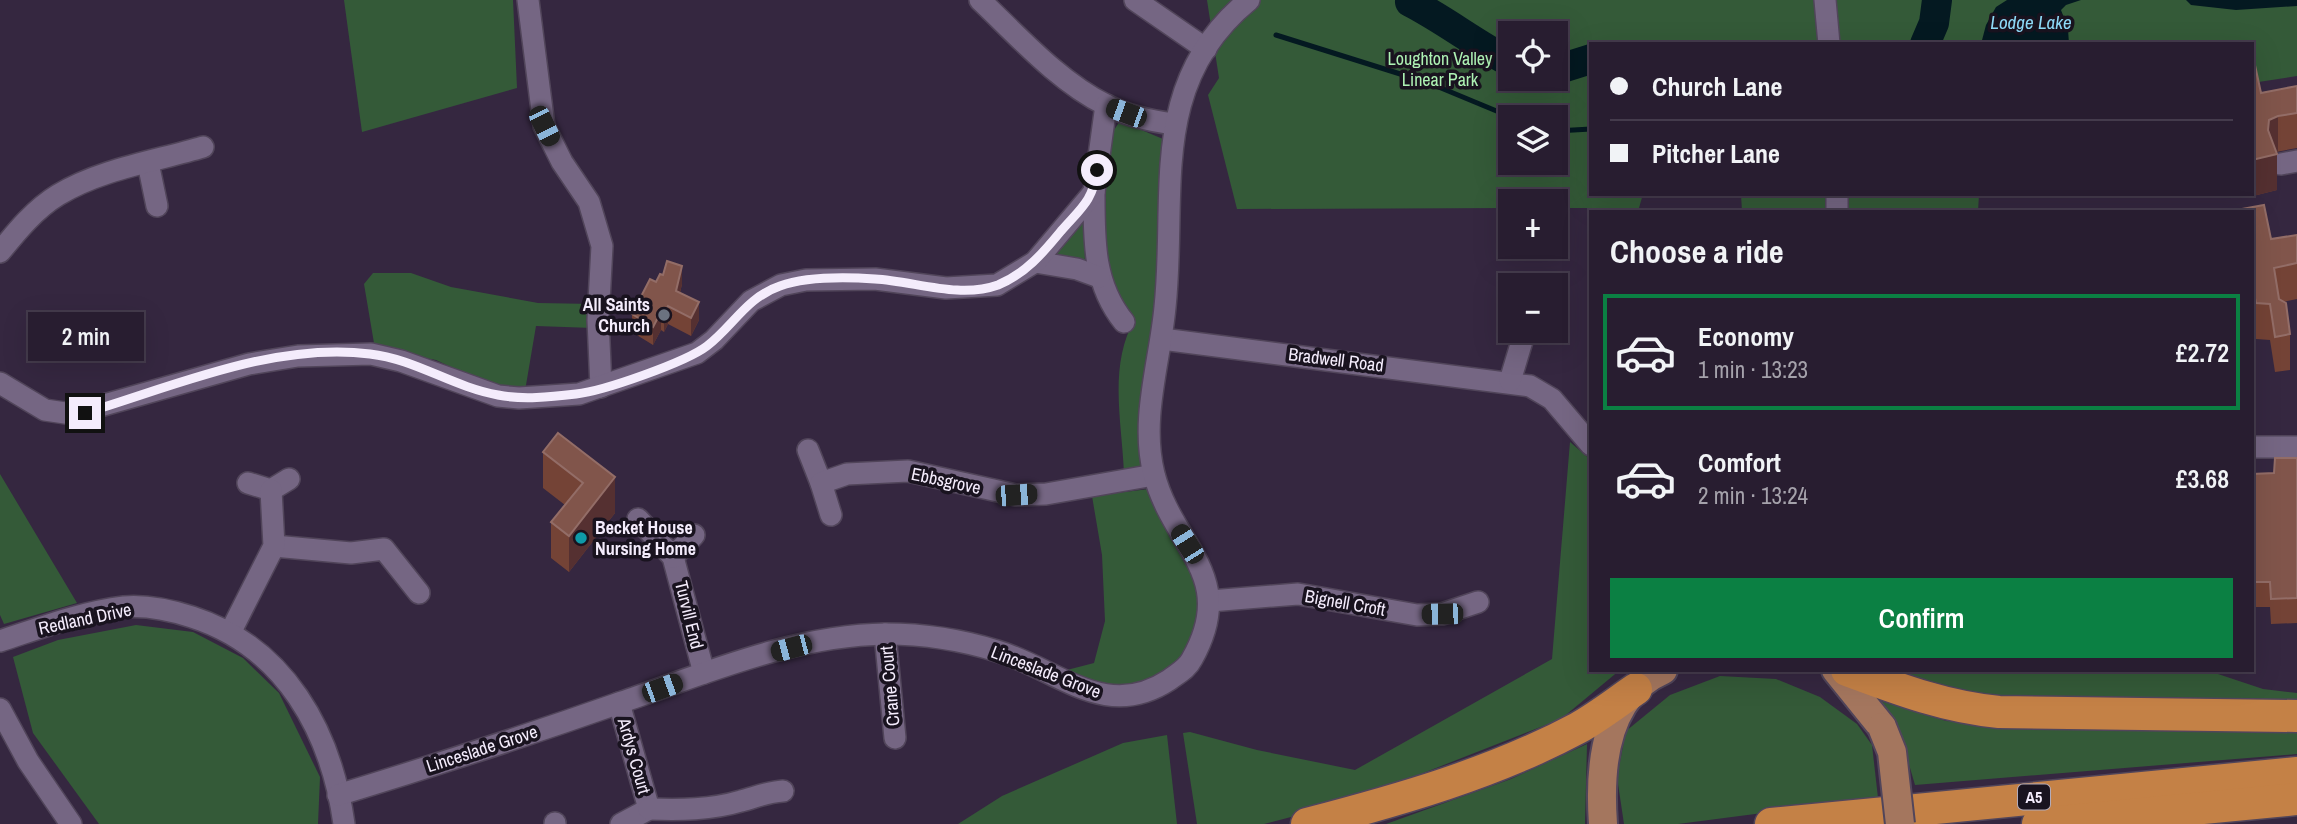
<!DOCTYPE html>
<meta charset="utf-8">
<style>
:root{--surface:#281d30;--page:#302638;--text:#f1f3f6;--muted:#a5a2ab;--line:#443b4c;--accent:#0b8043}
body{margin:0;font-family:"Archivo Narrow",sans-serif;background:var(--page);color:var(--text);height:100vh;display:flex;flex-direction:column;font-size:26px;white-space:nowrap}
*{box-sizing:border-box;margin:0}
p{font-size:23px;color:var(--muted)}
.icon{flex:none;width:38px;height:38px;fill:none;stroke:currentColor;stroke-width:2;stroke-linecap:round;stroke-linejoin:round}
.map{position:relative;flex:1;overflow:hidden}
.drawer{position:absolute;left:1589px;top:210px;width:665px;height:462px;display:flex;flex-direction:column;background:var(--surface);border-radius:0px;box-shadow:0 7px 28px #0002,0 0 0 2px var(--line)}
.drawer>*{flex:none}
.top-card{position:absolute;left:1589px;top:42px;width:665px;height:154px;border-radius:0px;box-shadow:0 7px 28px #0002,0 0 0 2px var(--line);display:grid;align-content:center;height:154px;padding:0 21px;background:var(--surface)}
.buttons{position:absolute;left:1498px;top:21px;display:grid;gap:14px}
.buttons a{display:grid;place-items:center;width:70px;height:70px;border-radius:0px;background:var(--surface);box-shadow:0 7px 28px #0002,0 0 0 2px var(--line);font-size:35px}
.end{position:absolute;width:32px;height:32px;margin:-16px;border:9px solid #f4ecfc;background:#111;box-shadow:0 0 0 4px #111}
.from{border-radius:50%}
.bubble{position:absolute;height:49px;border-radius:0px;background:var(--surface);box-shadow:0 7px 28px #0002,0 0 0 2px var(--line);font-size:23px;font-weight:600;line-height:49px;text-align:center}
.car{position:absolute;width:21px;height:42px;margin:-21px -10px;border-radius:9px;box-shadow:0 0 5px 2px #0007;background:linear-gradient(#222 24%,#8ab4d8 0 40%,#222 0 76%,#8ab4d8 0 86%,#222 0)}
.top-card b{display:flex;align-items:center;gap:24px;height:66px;font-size:26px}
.top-card b+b{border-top:2px solid var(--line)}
.top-card i{width:18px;height:18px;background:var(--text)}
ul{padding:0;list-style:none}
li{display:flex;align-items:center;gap:21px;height:116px;margin:0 14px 10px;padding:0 7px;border:4px solid transparent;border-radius:0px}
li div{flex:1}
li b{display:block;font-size:26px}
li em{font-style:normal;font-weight:600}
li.on{border-color:var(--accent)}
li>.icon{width:63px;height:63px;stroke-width:1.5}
h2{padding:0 21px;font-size:32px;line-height:84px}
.primary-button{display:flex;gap:14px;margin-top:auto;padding:14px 21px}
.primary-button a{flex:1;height:80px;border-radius:0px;background:var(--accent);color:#fff;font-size:28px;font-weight:600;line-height:80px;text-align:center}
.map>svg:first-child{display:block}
.green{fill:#345a38;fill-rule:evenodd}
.water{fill:#041921}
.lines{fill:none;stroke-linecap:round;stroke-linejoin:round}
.stream{stroke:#041921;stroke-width:5}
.river{stroke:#041921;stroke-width:30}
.minor-casing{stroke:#51455a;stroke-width:24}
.major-casing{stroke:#51455a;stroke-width:32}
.highway-casing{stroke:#51455a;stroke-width:35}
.minor{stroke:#756683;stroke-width:21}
.major{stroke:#a4765e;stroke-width:28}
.highway{stroke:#c48146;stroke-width:32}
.major-bridge-casing{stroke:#51455a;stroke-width:32;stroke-linecap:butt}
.major-bridge{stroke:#a4765e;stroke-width:28}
.wall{fill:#744336}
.shaded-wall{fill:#553031}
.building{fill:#81554b;stroke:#936d67;stroke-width:2}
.route{stroke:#f4ecfc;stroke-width:9}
.worship-dot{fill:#6b7280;stroke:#19131f;stroke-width:2.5}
.culture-dot{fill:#0f9aa8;stroke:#19131f;stroke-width:2.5}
.labels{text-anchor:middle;stroke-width:7;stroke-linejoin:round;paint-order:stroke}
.shield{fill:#19131f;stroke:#b2abba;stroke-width:2}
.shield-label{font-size:16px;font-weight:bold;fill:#f4ecfc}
.park-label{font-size:18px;fill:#aef2b4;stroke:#19131f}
.poi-label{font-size:18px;font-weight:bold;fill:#f4ecfc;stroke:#19131f;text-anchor:end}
.street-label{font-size:18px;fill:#f4ecfc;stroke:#19131f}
.water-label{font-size:19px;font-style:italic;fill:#8edaf8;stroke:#19131f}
</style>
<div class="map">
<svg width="2297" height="824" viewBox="0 0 2297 824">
<rect width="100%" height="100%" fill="#352740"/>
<g class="green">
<polygon points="344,0 513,0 517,88 362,132"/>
<path d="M1207,0h1090v76l-45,7v-39h-661v150h52l-4,14h-83v-7h-46v7l-273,1 -29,-114 11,-17zM1510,33h46v46h-46zM1510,117h46v46h-46z"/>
<path d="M1120,121l43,18 -7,185 -14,91v55l-18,4c-2,-52 -16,-109 11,-155 -51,-40 -27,-131 -23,-186z"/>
<polygon points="1741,194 1979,194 1978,212 1742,212"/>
<polygon points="1084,214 1085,263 1049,255"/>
<polygon points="373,273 411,273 451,287 538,303 594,304 593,328 536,326 525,391 491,386 436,360 375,349 364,284"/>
<polygon points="1570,442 1591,460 1591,670 1620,670 1561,719 1352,801 1264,824 1197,824 1183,733 1190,732 1257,750 1355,770 1552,659"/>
<polygon points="0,474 77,603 4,624 0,615"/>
<path d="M1149,489c17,31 42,64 49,100 4,15 0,28 -4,42 -17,58 -83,69 -131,40l31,-8 11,-42 -3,-66 -10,-59z"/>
<polygon points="136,625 193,632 243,658 279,693 320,777 318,824 99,824 33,733 13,657 58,640"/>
<polygon points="1886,670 2206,670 2263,689 2297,693 2297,707 1992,700"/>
<polygon points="1720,676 1776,679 1820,697 1857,724 1872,745 1878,798 1678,824 1624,824 1617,777 1626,731 1670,695"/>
<polygon points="1881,701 1946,721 2190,731 2297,731 2297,754 1915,785 1903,744"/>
<polygon points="1167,735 1177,824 958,824 1002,796 1123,743"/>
<polygon points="1587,744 1585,824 1386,824 1511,779"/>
</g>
<g class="water">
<polygon points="2007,0 2081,0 2066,5 2061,10 2068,29 2069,44 1981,44 1986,25 1996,7"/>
<polygon points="2186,0 2297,0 2297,6 2236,10 2191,5"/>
</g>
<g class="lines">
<g class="stream">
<polyline points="1935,15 1946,0"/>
<polyline points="1276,35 1429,83 1511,117"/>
<polyline points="1927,42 1927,44"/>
<polyline points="1556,131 1591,129"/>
</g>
<g class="river">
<path d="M1410,2c35,18 65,42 100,60"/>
<polyline points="1925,44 1934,23 1937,0"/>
<polyline points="1556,70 1591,59"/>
</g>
<defs>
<g id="minor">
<polyline points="528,0 544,126 562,162 589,202 602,246 598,320 601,387"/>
<path d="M980,0c38,36 79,82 126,105 21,11 45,16 68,19"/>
<polyline points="1135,0 1206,49"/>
<polyline points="1825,0 1829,44"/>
<polyline points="148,163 157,206"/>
<polyline points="2281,164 2297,161"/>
<path d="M1094,192c0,47 -1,92 30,130"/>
<polyline points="1837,212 1837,194"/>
<path d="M0,252c17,-21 35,-43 58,-57 43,-26 98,-34 145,-48"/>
<polyline points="1035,262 1077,269 1099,277"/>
<polyline points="1162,339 1530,386 1552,399 1591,445"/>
<polyline points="1510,381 1525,331"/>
<polyline points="0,383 45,410 72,414 249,364 298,356 371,354 401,361 498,396 519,398 579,394 697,353 714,340 751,301 781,285 806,280 875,279 946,288 997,285 1035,262 1094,192 1106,105"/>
<polyline points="2252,447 2297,447"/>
<polyline points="808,450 821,483"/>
<polyline points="248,483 271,490 289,479"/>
<polyline points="831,515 821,483 847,474 908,471 1016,495 1046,494 1154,475"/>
<polyline points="638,519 673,557 704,673"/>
<polyline points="274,546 351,553 384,549 419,593"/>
<polyline points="673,557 694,535"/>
<polyline points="1210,601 1298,594 1417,615 1442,614 1478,602"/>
<polyline points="231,631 274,546 271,490"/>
<polyline points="885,634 895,738"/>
<path d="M0,641c40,-13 82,-29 124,-34 23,-2 46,3 68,10 93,30 139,114 152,207"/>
<polyline points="619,703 649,809 621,824"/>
<polyline points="0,709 28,761 71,824"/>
<path d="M338,795c95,-29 190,-60 284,-93 84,-29 173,-67 264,-68 37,0 76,6 111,17 61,18 108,71 172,29 9,-7 18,-11 23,-21 47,-84 -19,-111 -38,-185 -14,-55 6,-112 11,-167 12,-113 -18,-224 84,-307"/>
<path d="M649,809c31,1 62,1 92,-8 15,-4 26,-9 42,-10"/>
<polyline points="555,823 555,824"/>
</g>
<g id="major">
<polyline points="1836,670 1882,727"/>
<path d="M1603,824c-4,-55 1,-129 60,-154"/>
</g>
<g id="highway">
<path d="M1847,670c51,19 98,37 152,42l298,4"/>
<path d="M1307,824c92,-24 187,-51 271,-96 20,-11 39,-26 58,-39"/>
<polyline points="1771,824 2297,773"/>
<polyline points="2038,824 2297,799"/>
</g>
</defs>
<use href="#minor" class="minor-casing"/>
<use href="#major" class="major-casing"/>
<use href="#highway" class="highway-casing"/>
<use href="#minor" class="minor"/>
<use href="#major" class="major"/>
<use href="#highway" class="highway"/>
<defs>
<polyline id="major-bridge" points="1882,727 1892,752 1900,824"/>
</defs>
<use href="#major-bridge" class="major-bridge-casing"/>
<use href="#major-bridge" class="major-bridge"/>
</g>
<g class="wall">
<polygon points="2261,93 2297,113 2297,148 2276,152 2277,190 2249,197 2248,194 2252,194"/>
<polygon points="2252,212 2271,239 2297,235 2297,299 2283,302 2290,334 2290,370 2275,372 2270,340 2256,339 2252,320"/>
<polygon points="656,282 682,284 680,293 699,320 691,336 668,324 664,332 661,330 653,345 632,332 632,314"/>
<polygon points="558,433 615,513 569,572 551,558 551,522 565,505 543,488 543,452"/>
<polygon points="2297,458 2297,623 2271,624 2270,607 2252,607 2252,474 2274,473"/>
</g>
<g class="shaded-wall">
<polygon points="2278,116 2278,151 2269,155 2277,154 2277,190 2249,197 2249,194 2252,194 2252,160 2269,120"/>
<polygon points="682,266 682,284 676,309 676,291"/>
<polygon points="699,302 699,320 691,336 691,318"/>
<polygon points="668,306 668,324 664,332 664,314"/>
<polygon points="661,312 661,330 653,345 653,327"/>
<polygon points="615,477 615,513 569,572 569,536"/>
</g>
<g class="building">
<polygon points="2253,56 2261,93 2297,86 2297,113 2278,116 2269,120 2268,130 2277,154 2252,160"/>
<polygon points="2264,205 2271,239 2297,235 2297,263 2274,268 2279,299 2286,303 2290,334 2275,337 2270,304 2256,303 2252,284 2252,212 2236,212 2236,210"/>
<polygon points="667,261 682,266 676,291 699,302 691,318 668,306 664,314 661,312 653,327 632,314 650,279 656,282 660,274 663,275"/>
<polygon points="558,433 615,477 569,536 551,522 583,483 543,452"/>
<polygon points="2275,458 2297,458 2297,598 2271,599 2270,582 2252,582 2252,474 2274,473"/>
</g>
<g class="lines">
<path class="route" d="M85,413c90,-27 189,-71 285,-59 45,5 83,33 128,41 24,5 53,2 78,-1 28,-3 110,-32 131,-48 26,-20 40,-49 73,-60 28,-10 65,-9 95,-7 39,2 84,20 123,6 27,-11 45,-32 63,-54 20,-23 32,-30 36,-61"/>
</g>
<circle class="worship-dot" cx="664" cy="315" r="7"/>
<circle class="culture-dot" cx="581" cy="538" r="7"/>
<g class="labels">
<rect class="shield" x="2018" y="784.5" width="32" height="25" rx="5"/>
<g class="shield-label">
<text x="2034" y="803">A5</text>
</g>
<g class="park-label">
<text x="1440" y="65">Loughton Valley<tspan x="1440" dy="21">Linear Park</tspan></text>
</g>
<g class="poi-label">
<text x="650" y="311">All Saints<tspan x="650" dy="21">Church</tspan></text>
<text x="595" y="534" text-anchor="start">Becket House<tspan x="595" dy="21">Nursing Home</tspan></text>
</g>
<g class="street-label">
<text transform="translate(1336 360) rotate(7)" y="6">Bradwell Road</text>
<text transform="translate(946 481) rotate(12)" y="6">Ebbsgrove</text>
<text transform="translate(1345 603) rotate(10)" y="6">Bignell Croft</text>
<text transform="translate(689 615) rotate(76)" y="6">Turvill End</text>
<text transform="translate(85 619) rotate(-12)" y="6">Redland Drive</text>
<text transform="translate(1046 672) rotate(21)" y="6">Linceslade Grove</text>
<text transform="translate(890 686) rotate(-95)" y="6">Crane Court</text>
<text transform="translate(482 749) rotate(-18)" y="6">Linceslade Grove</text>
<text transform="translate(634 756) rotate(74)" y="6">Ardys Court</text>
</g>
<g class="water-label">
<text x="2031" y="29">Lodge Lake</text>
</g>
</g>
</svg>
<div class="buttons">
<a><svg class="icon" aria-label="locate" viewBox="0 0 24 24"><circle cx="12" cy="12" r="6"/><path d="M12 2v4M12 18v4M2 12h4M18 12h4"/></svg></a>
<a><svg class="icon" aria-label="layers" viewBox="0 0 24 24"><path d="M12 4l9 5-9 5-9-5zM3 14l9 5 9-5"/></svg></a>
<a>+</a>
<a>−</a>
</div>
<i class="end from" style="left:1097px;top:170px"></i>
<i class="end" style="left:85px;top:413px"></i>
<div class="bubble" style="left:28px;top:312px;width:116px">2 min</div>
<i class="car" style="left:1126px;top:113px;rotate:290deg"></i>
<i class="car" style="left:544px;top:126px;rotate:154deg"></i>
<i class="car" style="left:1016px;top:495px;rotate:86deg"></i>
<i class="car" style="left:1187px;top:544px;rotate:328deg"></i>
<i class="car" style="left:1442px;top:614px;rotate:269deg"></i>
<i class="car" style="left:791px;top:648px;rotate:255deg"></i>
<i class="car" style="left:662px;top:688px;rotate:70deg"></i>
<div class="top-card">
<b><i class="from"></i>Church Lane</b>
<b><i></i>Pitcher Lane</b>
</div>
<section class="drawer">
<h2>Choose a ride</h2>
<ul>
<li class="on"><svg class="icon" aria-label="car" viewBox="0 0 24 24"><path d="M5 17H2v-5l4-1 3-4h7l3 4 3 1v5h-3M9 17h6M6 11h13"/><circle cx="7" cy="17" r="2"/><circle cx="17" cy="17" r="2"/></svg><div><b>Economy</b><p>1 min · 13:23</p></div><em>£2.72</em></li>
<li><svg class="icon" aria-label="car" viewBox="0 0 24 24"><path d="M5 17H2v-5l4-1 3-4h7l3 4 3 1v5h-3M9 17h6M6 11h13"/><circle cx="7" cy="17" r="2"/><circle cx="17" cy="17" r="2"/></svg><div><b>Comfort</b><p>2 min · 13:24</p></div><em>£3.68</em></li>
</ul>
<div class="primary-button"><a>Confirm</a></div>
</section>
</div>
